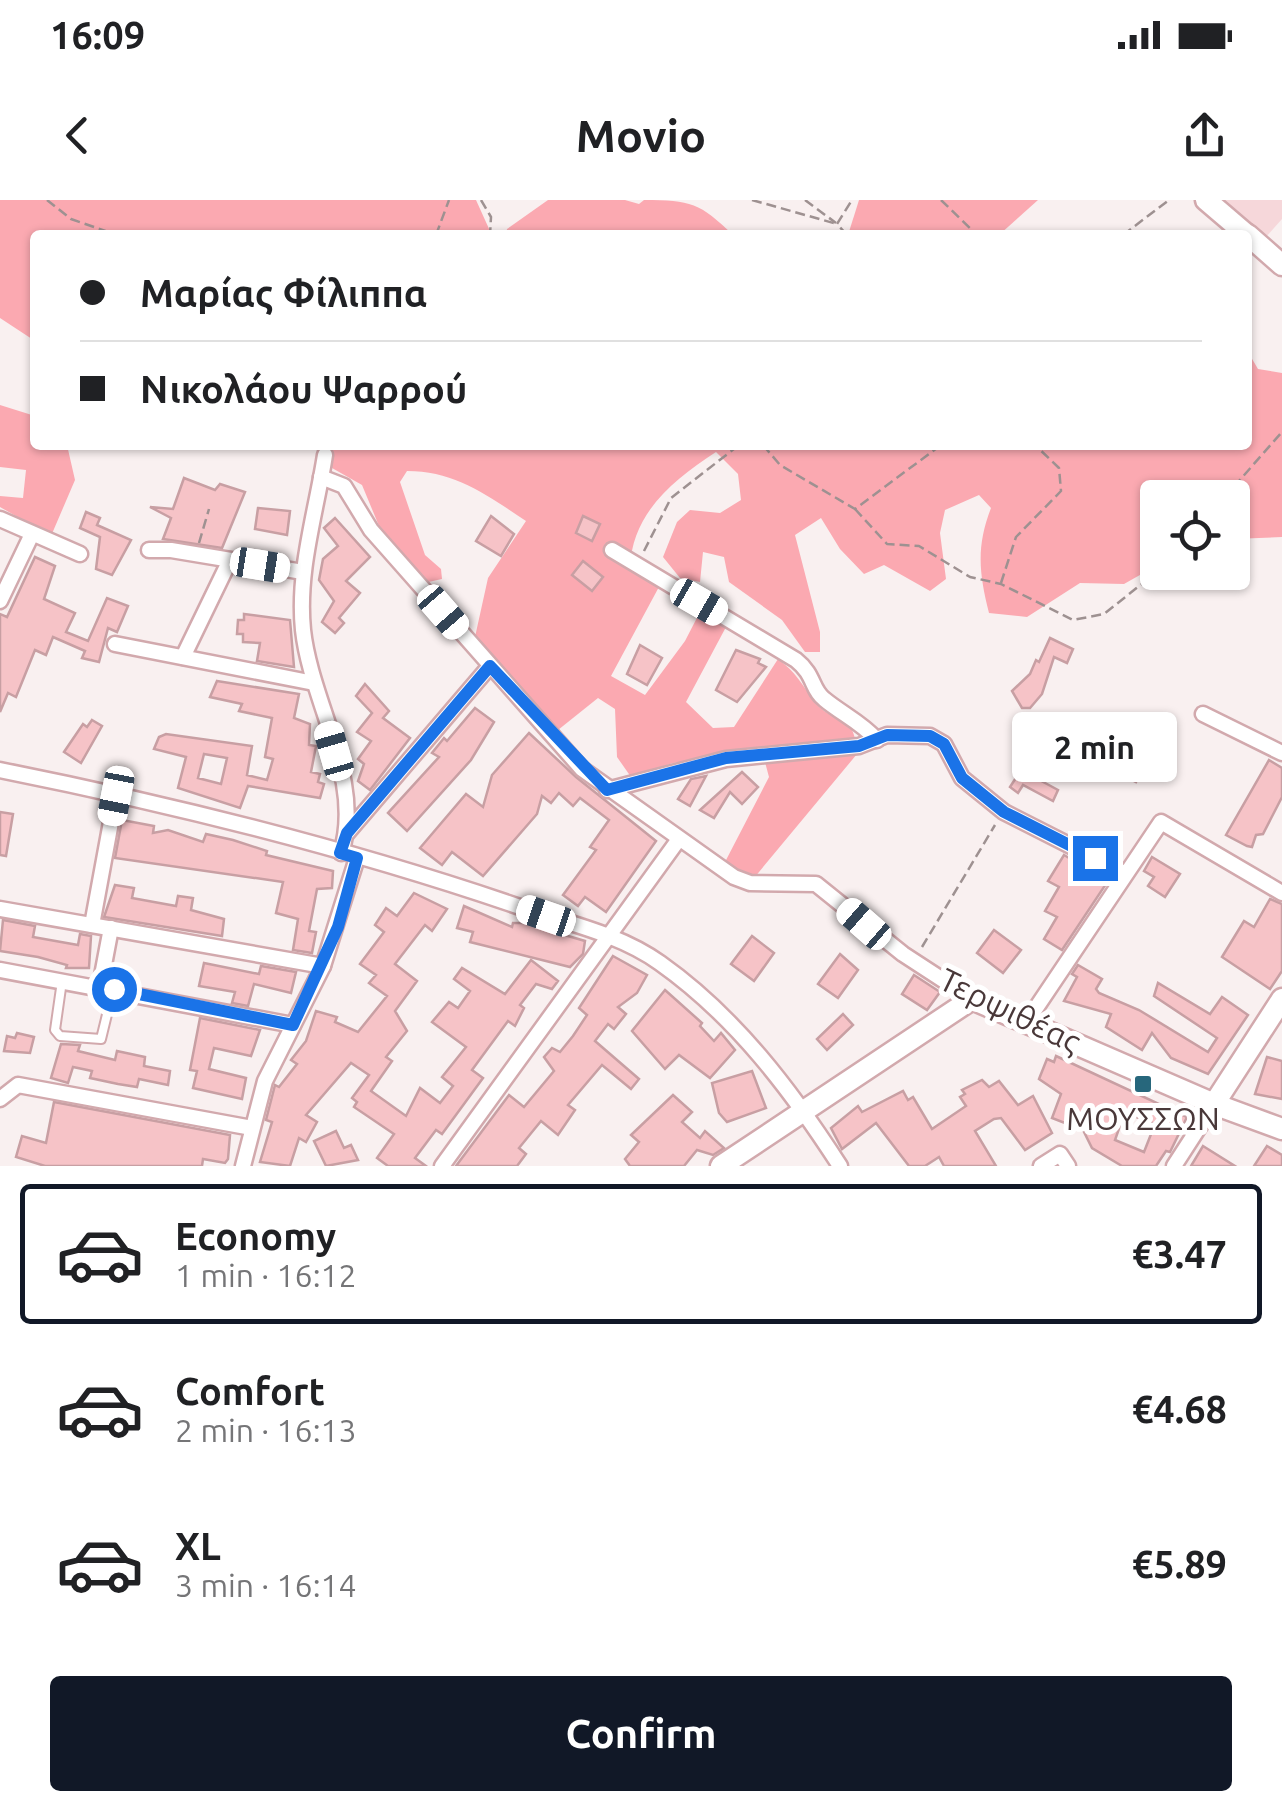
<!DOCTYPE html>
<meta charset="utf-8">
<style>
:root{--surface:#fff;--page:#f6f6f6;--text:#202124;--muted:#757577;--line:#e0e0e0;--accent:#111827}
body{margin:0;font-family:Ubuntu,sans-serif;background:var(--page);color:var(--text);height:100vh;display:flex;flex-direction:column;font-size:38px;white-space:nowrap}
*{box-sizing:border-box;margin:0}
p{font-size:32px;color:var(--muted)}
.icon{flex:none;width:55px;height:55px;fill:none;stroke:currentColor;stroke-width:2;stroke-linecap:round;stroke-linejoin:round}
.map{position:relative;height:966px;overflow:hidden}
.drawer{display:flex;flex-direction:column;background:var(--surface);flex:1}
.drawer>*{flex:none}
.top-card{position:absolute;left:30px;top:30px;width:1222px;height:220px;border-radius:10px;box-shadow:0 2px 8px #0004;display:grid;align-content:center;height:220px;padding:0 50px;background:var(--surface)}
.controls{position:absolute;left:1140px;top:280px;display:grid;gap:20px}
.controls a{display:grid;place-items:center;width:110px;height:110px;border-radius:10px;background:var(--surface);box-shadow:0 2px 8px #0004;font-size:50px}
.end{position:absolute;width:45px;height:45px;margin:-22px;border:12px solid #1a73e8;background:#fff;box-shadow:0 0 0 5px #fff}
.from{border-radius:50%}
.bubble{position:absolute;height:70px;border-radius:10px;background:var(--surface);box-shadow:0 2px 8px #0004;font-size:32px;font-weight:700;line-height:70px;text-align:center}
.car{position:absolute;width:30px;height:60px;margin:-30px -15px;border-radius:12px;box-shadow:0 0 8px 2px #0007;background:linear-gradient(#fff 24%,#345 0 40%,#fff 0 76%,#345 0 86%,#fff 0)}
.top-card b{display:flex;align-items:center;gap:35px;height:95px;font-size:38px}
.top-card b+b{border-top:2px solid var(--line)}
.top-card i{width:25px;height:25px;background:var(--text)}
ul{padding:18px 0 0;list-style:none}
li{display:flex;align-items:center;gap:30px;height:140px;margin:0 20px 15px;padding:0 30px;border:5px solid transparent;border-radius:10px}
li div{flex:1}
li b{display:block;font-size:38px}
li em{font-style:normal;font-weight:700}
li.current{border-color:var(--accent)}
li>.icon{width:90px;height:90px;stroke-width:1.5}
.cta{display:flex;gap:20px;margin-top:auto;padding:20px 50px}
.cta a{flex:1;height:115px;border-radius:10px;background:var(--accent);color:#fff;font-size:40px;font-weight:700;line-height:115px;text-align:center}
.status{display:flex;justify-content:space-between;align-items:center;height:70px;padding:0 50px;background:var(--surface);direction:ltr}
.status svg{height:28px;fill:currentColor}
header{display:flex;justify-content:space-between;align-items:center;height:130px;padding:0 50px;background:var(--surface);font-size:45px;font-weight:700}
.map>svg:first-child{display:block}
.green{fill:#f6d7da}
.forest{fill:#fba9b1}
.building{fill:#f6c3c7;stroke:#c89fa3;stroke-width:2.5;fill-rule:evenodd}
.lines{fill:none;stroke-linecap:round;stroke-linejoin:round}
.lane-casing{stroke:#d2a9ad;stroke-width:12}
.street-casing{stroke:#d2a9ad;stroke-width:19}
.secondary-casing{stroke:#d2a9ad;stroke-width:25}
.path{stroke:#9e9191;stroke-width:2.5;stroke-dasharray:10 5;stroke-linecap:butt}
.lane{stroke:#fff;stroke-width:8}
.street{stroke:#fff;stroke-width:14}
.secondary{stroke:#fff;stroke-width:20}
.route{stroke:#1a73e8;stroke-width:12}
.poi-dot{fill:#27677c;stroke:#fff;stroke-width:4}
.labels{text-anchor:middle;stroke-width:10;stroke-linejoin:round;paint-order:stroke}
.street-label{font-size:32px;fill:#493839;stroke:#fff}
.poi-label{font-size:32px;fill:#493839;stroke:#fff}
</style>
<div class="status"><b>16:09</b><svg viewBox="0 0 49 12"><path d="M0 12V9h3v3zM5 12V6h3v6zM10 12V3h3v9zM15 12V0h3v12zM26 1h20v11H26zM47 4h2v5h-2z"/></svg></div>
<header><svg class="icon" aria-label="back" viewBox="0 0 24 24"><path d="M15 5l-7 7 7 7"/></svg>Movio<svg class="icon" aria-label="share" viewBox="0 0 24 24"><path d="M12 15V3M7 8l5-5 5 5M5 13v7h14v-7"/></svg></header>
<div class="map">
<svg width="1282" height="966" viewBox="0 0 1282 966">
<rect width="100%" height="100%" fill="#f9f0f0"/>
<polygon class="green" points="1219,0 1282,0 1282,19 1266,37"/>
<g class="forest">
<polygon points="0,0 476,0 490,31 483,35 35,35 35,141 0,118"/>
<path d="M548,0h77l14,4 5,-4c47,0 56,3 89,35h-227l1,-6z"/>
<polygon points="859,0 1038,0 999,35 848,35"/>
<path d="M1248,152l10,17 24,4v164l-49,2 -1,-41h-74l-1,60 -10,13 -23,13 -44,-1 -53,34 -38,-4c-10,-40 -13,-66 2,-105l-12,-13 -34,15 -5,23 6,46 -16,12 -46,-26 -20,9 -24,-25 -19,-31 -26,17 25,97v20h-15l-23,-32 -53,-38 -5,-25 -21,-5 -3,30 -20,-4 -17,-21 14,-35 13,-12 30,3 21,-13 -3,-26 -22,-22c-43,28 -84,61 -86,116l30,17 -49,91 34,19 40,-54 16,-31 25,17 -40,75 27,26 21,-1 44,-68c18,13 24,26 37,43 20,25 40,7 42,52l-103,124 -29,-16 44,-85 -7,-26 -89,12 -42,14 -14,-20 -2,-48 -17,-11 -40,32 -83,-93 13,-59 38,-57c-39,-26 -71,-50 -119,-50l-7,11 25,73 16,14 1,10 -18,4 -40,-45 -22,-53 -30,-17v-23h916z"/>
<polygon points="0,205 35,216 35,245 67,245 75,280 51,336 0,307 0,296 23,298 26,270 0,267"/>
</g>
<g class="building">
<polygon points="184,278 215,290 220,284 245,292 222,348 163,339 171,318 150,307 173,309"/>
<polygon points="258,308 290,311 287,335 255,329"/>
<polygon points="86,312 100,318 97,325 131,340 112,375 96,369 100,337 80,328"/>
<polygon points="491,316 514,334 501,356 476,341"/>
<polygon points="583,316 600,324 592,341 576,333"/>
<polygon points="335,318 370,357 346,381 360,393 339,418 344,423 335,433 322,422 334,401 319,380 323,359 338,346 324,328"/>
<polygon points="35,357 55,366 44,399 75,413 66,432 88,441 107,398 128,406 117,432 108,428 99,462 82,458 85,451 53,437 46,455 35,450 16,497 8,493 0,512 0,414 7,417"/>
<polygon points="583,361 603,377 592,391 572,375"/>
<polygon points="244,414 290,420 294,467 257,461 260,443 243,442 243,434 237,434 238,420 244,420"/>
<polygon points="1050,438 1073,449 1067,463 1054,457 1042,494 1030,508 1022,508 1012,491 1030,474 1036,460 1039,462"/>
<polygon points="640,445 662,458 647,485 627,474"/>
<polygon points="736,450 760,459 758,463 766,467 737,502 716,490"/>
<path d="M217,481l82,13 -5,24 16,6 -1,21 7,1 -5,26 9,2 -2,8 6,2 -4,14 -72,-12 -8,22 -62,-20 8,-31 -32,-8 5,-12 7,-3 86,12 -5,29 20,5 6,-21 -8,-2 7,-39 -33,-7 3,-7 -32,-7zM204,554l23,4 -6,26 -23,-6z"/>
<polygon points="365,484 389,511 383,518 410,538 370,590 358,581 364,564 358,559 371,541 357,532 372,513 356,496"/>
<polygon points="475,508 494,522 471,560 407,631 388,613 439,557 432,553 444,538 447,541"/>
<polygon points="92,520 102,526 81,563 64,552 83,524 87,527"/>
<polygon points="529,533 576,577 656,641 606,712 585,697 578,706 563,695 596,650 590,647 609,620 580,598 573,606 559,593 551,603 542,596 537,614 483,676 452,652 442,665 420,648 466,594 483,607 492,575"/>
<polygon points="1107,542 1147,562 1136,582 1118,573 1123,564 1102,551"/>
<polygon points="1269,560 1282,568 1282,597 1263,634 1256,635 1252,647 1247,646 1226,635"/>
<polygon points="1021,570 1058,590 1053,601 1023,585 1018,593 1010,587"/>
<polygon points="742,572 758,587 742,604 730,592 714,618 700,610"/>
<polygon points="706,576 690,606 678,599 691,579"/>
<polygon points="0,612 13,614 6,656 0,655"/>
<polygon points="122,620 154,626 153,633 168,630 203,642 206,634 233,640 267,651 266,655 333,671 332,688 317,689 309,731 316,732 312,753 293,750 298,719 276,713 283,682 115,658"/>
<polygon points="1064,655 1108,681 1062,750 1044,739 1057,717 1045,711 1059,687 1048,681"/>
<polygon points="1152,657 1180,674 1165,697 1148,686 1154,677 1144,671"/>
<polygon points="115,685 134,688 132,698 176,706 178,696 193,698 191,710 224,719 222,736 104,717"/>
<polygon points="414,693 447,709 432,731 425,725 395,764 417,781 395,811 407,831 386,857 392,861 371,891 406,916 420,888 440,903 453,886 442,877 466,847 432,822 449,802 458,808 470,791 454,779 462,768 505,794 531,760 558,781 552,789 536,784 520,805 524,808 515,826 508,821 472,870 483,878 442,934 436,930 415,958 426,966 388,966 377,958 394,934 354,907 357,902 352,898 369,875 351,863 306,915 317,922 306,942 299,938 290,966 260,962 272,922 266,920 275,885 279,887 297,864 291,860 306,841 316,811 337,817 335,822 358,832 387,796 369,783 376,775 360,764 384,732 375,725 386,708 397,716"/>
<polygon points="1270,699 1282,704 1282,771 1270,789 1222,757 1244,721 1254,727"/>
<polygon points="464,706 512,727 513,723 524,723 585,741 583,754 570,767 470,742 473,732 457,728"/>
<polygon points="3,720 35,726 33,737 78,745 80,734 91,736 89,768 66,768 67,765 38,757 0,751"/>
<polygon points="994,730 1021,750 1003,773 977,753"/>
<polygon points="752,736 774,753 754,781 731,764"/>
<polygon points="840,754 858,770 838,798 818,784"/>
<polygon points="613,756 647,775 637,793 618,807 626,814 614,829 608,824 595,841 639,879 631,889 602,865 568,905 575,910 558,935 541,921 519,948 526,954 517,966 456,966 509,895 524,907 554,871 544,857 552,848 560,852 573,836 587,815 579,808"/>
<polygon points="204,763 259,774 261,766 296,772 291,793 254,784 248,806 232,803 235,792 199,786"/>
<polygon points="1078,765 1102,779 1096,789 1099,793 1139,810 1208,852 1217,838 1154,796 1158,783 1210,814 1222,797 1248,815 1208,874 1171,858 1152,833 1142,850 1106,827 1111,814 1064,801 1077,777 1072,774"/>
<polygon points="914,775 940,792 927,810 902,794"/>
<polygon points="665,790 702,823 700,826 714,841 721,833 735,850 710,878 679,855 665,869 632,831"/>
<polygon points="843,814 853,825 827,850 817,839"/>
<polygon points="200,818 260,830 251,856 214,848 209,869 246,878 242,899 193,888 197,871 190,870"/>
<polygon points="17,833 34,837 30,853 4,851 7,836 15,838"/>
<polygon points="61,844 80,845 78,851 115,860 117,851 145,857 144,866 170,871 168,885 139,879 137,887 118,884 90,878 92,871 73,867 68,883 51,878"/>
<path d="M1056,856l131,61 -17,35 -4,-1 -10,15h-34l-30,-18 -9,-18 -31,-12 9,-24 -22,-15 8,-20 7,3zM1131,915l24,9 -11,28 -29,-12 7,-20 6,2z"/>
<polygon points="1267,857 1282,861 1282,899 1255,894"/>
<polygon points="752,871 766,908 727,922 719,913 712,883"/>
<polygon points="982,880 989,887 999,881 1018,905 1033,896 1052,933 1025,950 1001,918 994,919 975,931 996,966 944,966 939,957 925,966 909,966 876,923 842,949 831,928 858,906 862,912 903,891 908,900 913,897 932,929 966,906 960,897 965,894 962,890"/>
<polygon points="673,895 692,912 682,922 700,938 705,931 724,948 713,955 697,950 684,966 630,966 625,959 639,942 631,935"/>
<polygon points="54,902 230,935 228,959 225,963 203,959 202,966 45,966 16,957 22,936 46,943"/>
<polygon points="336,931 344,948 351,945 358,960 326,966 314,941"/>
<polygon points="1203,946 1235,966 1191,966"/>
<polygon points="1267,946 1282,955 1282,966 1254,966"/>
</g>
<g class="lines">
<defs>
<polyline id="lane" points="62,781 55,830 60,836 101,839 113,790"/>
<g id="street">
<path d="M325,255c-9,58 -28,116 -22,175 8,73 61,150 38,223"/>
<polyline points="321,277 344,286 371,330 582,569 734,677 750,683 816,684 903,754 972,799"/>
<polyline points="0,319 80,354"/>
<polyline points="149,350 171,350 303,372"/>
<path d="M612,350l184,110c19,15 15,29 28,39 18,15 37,23 53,41"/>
<polyline points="0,401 32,334"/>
<polyline points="115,444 314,483"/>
<polyline points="183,457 230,360"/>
<polyline points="1203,514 1282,553"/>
<path d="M0,570c175,35 351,79 520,137 47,16 100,27 140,56 75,53 131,127 180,203"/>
<polyline points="607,590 726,559 859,546 887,535 930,536 944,544 962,578 1004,612 1124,673"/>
<polyline points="347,633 490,466"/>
<polyline points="0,709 323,766"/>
<polyline points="92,725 116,595"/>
<polyline points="0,770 293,825"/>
<polyline points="100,786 111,728"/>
<polyline points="1026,823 1161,622 1282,693"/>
<polyline points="0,899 18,885 252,928"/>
<polyline points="243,966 265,881 323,766 357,658"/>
<polyline points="442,966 679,639"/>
<polyline points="1041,966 1060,954 1068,966"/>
<polyline points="1174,966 1214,904"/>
</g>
<g id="secondary">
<polyline points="1206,0 1247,35"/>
<polyline points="1248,35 1282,65"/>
<polyline points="1214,904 1282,799"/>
<polyline points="721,966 972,799 1214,904 1282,929"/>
</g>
</defs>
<use href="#lane" class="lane-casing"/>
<use href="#street" class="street-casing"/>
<use href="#secondary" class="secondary-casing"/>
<g class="path">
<polyline points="47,0 71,19 117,35"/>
<polyline points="481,0 491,17 490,35"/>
<polyline points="752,0 837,24"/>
<polyline points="805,0 836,23"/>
<polyline points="941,0 977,35"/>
<polyline points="436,35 449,0"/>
<polyline points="847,35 837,24 852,0"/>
<polyline points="1123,35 1169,0"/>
<polyline points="763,245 780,265 855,309 941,245"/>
<polyline points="1224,298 1282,232"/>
<polyline points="855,309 887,344 919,346 970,377 1001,384 1073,420 1104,414 1158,371"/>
<polyline points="199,343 209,309"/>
<polyline points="644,351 671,298 739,245"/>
<polyline points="1001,383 1016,337 1061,291 1059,268 1035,245"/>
<polyline points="922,747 995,625"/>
</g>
<use href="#lane" class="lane"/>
<use href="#street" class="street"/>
<use href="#secondary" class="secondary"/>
</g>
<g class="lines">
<polyline class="route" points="114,789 293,825 338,727 357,658 340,653 347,633 490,466 607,590 726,558 859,546 887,535 930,536 944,544 962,578 1004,612 1095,658"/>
</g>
<rect class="poi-dot" x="1133" y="874" width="20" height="20" rx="5"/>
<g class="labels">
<g class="street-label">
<text transform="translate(1010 811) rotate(26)" y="11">Τερψιθέας</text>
</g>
<g class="poi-label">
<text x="1143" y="930">ΜΟΥΣΣΩΝ</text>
</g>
</g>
</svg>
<div class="controls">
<a><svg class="icon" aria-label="locate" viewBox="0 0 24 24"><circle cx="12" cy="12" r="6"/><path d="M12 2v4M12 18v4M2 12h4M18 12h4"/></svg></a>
</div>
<i class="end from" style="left:114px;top:789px"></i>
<i class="end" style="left:1095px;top:658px"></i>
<div class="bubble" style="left:1012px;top:512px;width:165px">2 min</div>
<i class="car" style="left:260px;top:365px;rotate:99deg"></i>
<i class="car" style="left:699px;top:402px;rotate:120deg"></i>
<i class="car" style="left:443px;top:412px;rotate:139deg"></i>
<i class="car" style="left:334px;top:551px;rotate:344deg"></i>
<i class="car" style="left:116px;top:596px;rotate:191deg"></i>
<i class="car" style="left:546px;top:716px;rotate:289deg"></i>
<i class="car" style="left:864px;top:724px;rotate:311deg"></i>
<div class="top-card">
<b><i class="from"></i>Μαρίας Φίλιππα</b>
<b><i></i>Νικολάου Ψαρρού</b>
</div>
</div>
<section class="drawer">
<ul>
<li class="current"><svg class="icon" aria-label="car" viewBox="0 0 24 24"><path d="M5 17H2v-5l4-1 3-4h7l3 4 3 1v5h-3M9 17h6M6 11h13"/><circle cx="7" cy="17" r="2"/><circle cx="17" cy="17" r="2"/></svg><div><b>Economy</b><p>1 min · 16:12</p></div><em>€3.47</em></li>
<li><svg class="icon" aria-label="car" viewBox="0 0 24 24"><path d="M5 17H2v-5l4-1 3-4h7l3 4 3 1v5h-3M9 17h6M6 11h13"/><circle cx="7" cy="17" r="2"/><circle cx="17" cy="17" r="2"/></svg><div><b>Comfort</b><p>2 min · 16:13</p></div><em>€4.68</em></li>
<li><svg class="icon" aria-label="car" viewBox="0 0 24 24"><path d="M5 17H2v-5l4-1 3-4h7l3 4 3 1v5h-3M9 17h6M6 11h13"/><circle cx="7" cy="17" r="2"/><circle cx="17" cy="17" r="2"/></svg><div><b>XL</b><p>3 min · 16:14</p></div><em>€5.89</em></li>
</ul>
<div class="cta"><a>Confirm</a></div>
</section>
